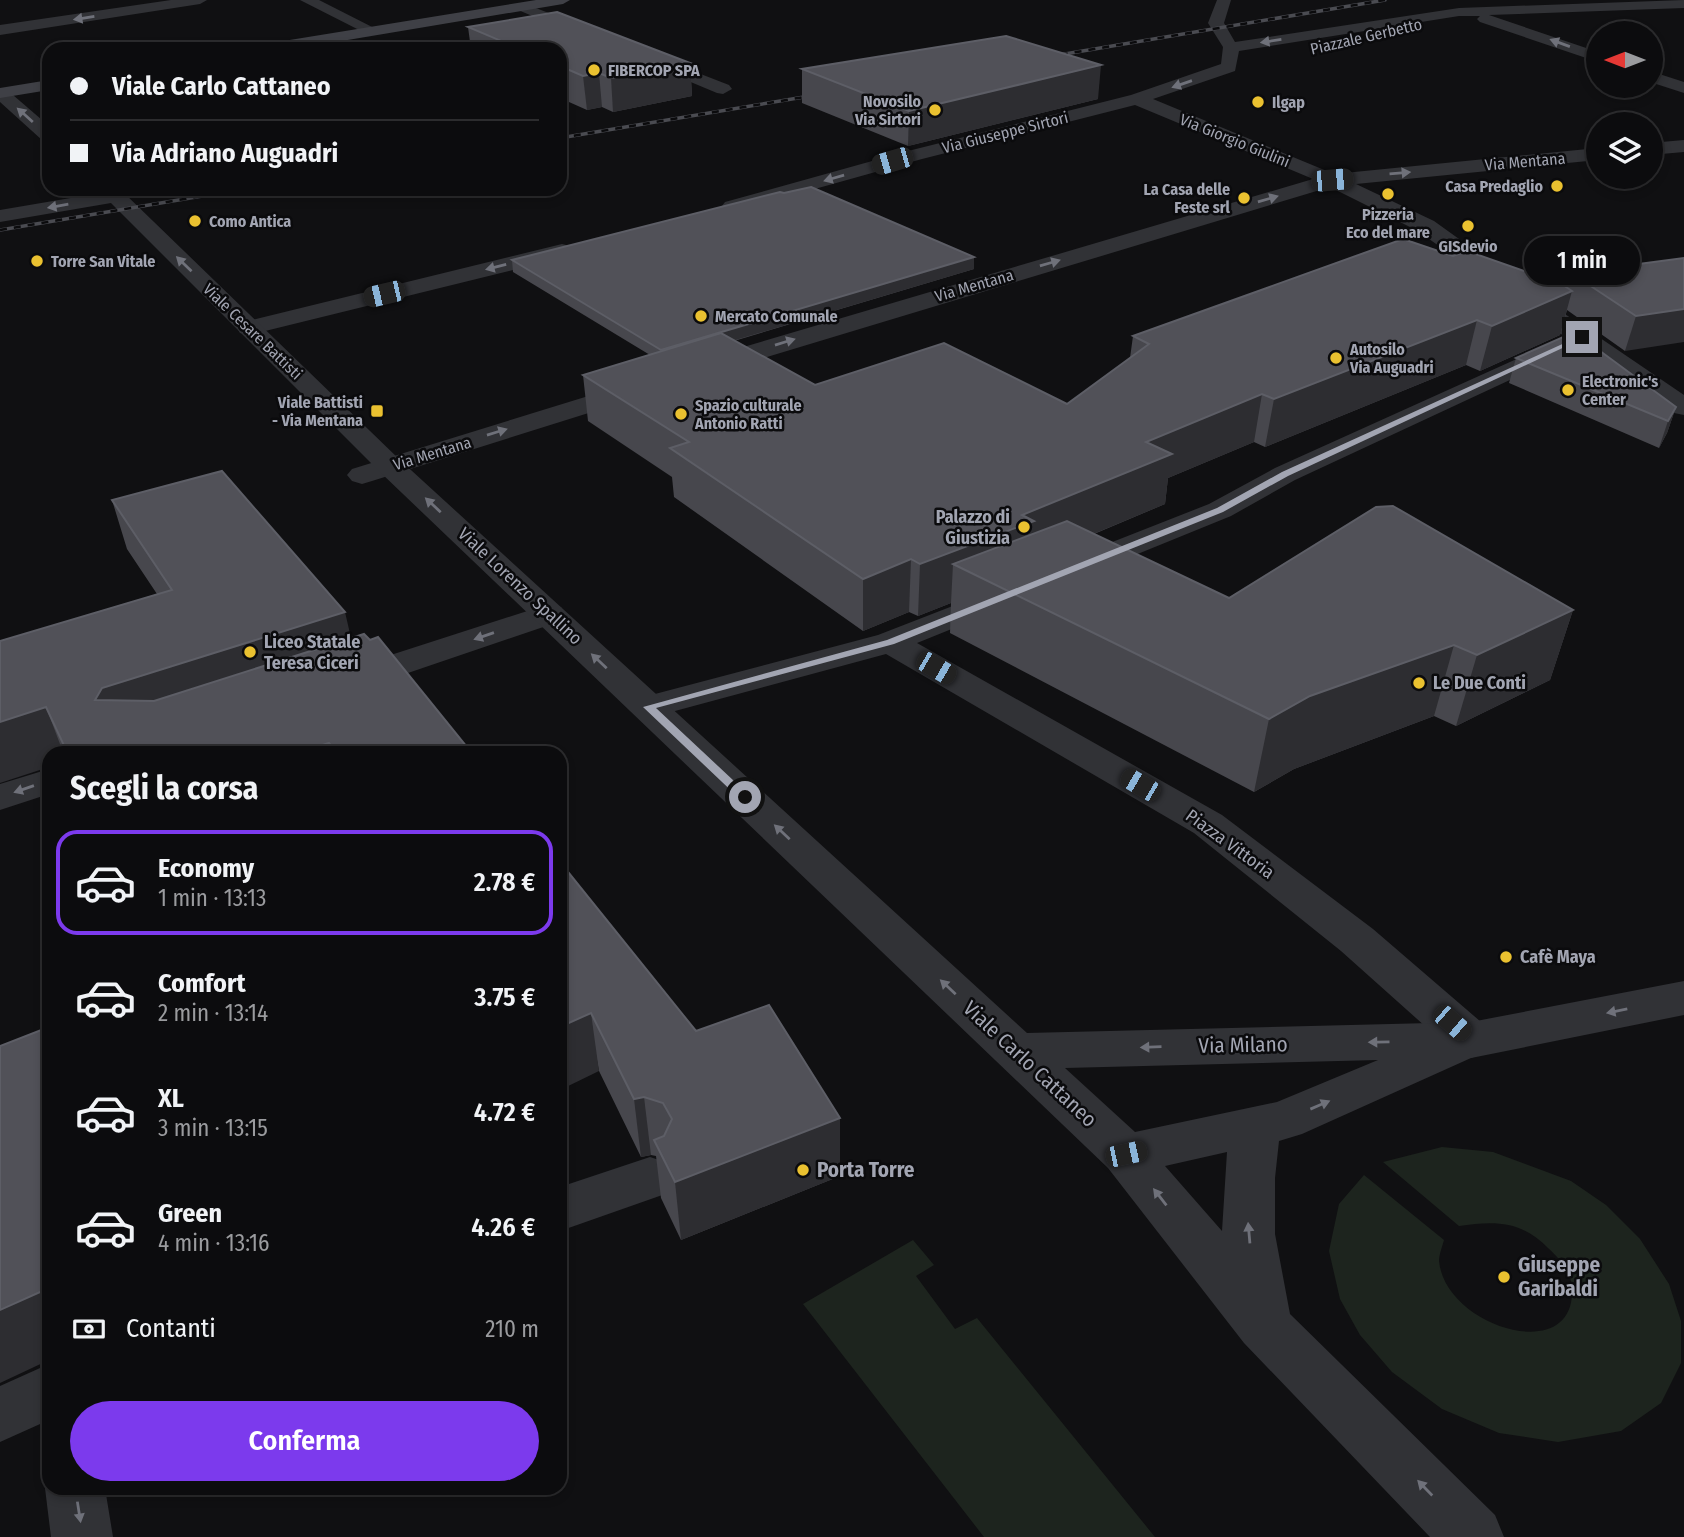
<!DOCTYPE html>
<html lang="it">
<meta charset="utf-8">
<style>
:root{--surface:#0c0c0e;--page:#1a1a1c;--text:#f1f3f6;--muted:#9a9b9e;--line:#2c2c2e;--accent:#7c3aed}
body{margin:0;font-family:"Fira Sans Condensed",sans-serif;background:var(--page);color:var(--text);height:100vh;display:flex;flex-direction:column;font-size:26px;white-space:nowrap}
*{box-sizing:border-box;margin:0}
p{font-size:23px;color:var(--muted)}
.icon{flex:none;width:38px;height:38px;fill:none;stroke:currentColor;stroke-width:2;stroke-linecap:round;stroke-linejoin:round}
.map{position:relative;flex:1;overflow:hidden}
.details{position:absolute;left:42px;top:746px;width:525px;height:749px;display:flex;flex-direction:column;background:var(--surface);border-radius:21px;box-shadow:0 4px 10px #0003,0 0 0 2px var(--line)}
.details>*{flex:none}
.guide{position:absolute;left:42px;top:42px;width:525px;height:154px;border-radius:21px;box-shadow:0 4px 10px #0003,0 0 0 2px var(--line);display:grid;align-content:center;height:154px;padding:0 28px;background:var(--surface)}
.needle{width:46px;rotate:270deg}
.buttons{position:absolute;left:1586px;top:21px;display:grid;gap:14px}
.buttons a{display:grid;place-items:center;width:77px;height:77px;border-radius:50%;background:var(--surface);box-shadow:0 4px 10px #0003,0 0 0 2px var(--line);font-size:35px}
.end{position:absolute;width:32px;height:32px;margin:-16px;border:9px solid #a2a5b2;background:#111;box-shadow:0 0 0 4px #111}
.from{border-radius:50%}
.bubble{position:absolute;height:49px;border-radius:24px;background:var(--surface);box-shadow:0 4px 10px #0003,0 0 0 2px var(--line);font-size:23px;font-weight:600;line-height:49px;text-align:center}
.car{position:absolute;width:21px;height:42px;margin:-21px -10px;border-radius:9px;box-shadow:0 0 5px 2px #0007;background:linear-gradient(#222 24%,#8ab4d8 0 40%,#222 0 76%,#8ab4d8 0 86%,#222 0)}
.guide b{display:flex;align-items:center;gap:24px;height:66px;font-size:26px}
.guide b+b{border-top:2px solid var(--line)}
.guide i{width:18px;height:18px;background:var(--text)}
ul{padding:0;list-style:none}
li{display:flex;align-items:center;gap:21px;height:105px;margin:0 14px 10px;padding:0 14px;border:4px solid transparent;border-radius:21px}
li div{flex:1}
li b{display:block;font-size:26px}
li em{font-style:normal;font-weight:600}
li.selected{border-color:var(--accent)}
li>.icon{width:63px;height:63px;stroke-width:1.5}
h2{padding:0 28px;font-size:32px;line-height:84px}
.pay{display:flex;align-items:center;gap:18px;height:77px;padding:0 28px;font-size:26px}
.pay p{margin-inline-start:auto}
.button{display:flex;gap:14px;margin-top:auto;padding:14px 28px}
.button a{flex:1;height:80px;border-radius:42px;background:var(--accent);color:#fff;font-size:28px;font-weight:600;line-height:80px;text-align:center}
.map>svg:first-child{display:block}
.green{fill:#1d241e}
.lines{fill:none;stroke-linecap:round;stroke-linejoin:round}
.minor{fill:#313236;fill-rule:evenodd}
.tertiary{fill:#313236;fill-rule:evenodd}
.secondary{fill:#3f4046;fill-rule:evenodd}
.rail-casing{stroke:#4a4b51;stroke-width:3.5}
.rail{stroke:#0b0b0d;stroke-width:2.5;stroke-dasharray:7;stroke-linecap:butt}
.wall{fill:#47474d}
.shaded-wall{fill:#2d2d31}
.building{fill:#515158;stroke:#5d5e66;stroke-width:2}
.oneway{fill:#6f717a}
.route{fill:#a2a5b2}
.poi-dot{fill:#eac130;stroke:#0b0b0d;stroke-width:2.5}
.labels{text-anchor:middle;stroke-width:5;stroke-linejoin:round;paint-order:stroke}
.far-street-label{font-size:16px;fill:#a2a5b2;stroke:#0b0b0d}
.far-poi-label{font-size:16px;font-weight:bold;fill:#a2a5b2;stroke:#0b0b0d;text-anchor:start}
.poi-label{font-size:18px;font-weight:bold;fill:#a2a5b2;stroke:#0b0b0d;text-anchor:start}
.street-label{font-size:18px;fill:#a2a5b2;stroke:#0b0b0d}
.near-street-label{font-size:21px;fill:#a2a5b2;stroke:#0b0b0d}
.near-poi-label{font-size:21px;font-weight:bold;fill:#a2a5b2;stroke:#0b0b0d;text-anchor:start}
</style>
<div class="map">
<svg width="1684" height="1537" viewBox="0 0 1684 1537">
<rect width="100%" height="100%" fill="#101012"/>
<g class="green">
<path d="M1442,1147l51,5 78,29 35,24 34,34 29,45 12,37v42l-20,40 -40,28 -63,11 -59,-9 -57,-24 -50,-37 -32,-37 -20,-36 -11,-48 10,-47 25,-29 80,65c-2,7 -5,15 -5,21 6,65 132,104 133,32 1,-19 -10,-32 -24,-45 -27,-28 -54,-27 -89,-22l-76,-64z"/>
<polygon points="913,1240 934,1265 916,1276 955,1329 977,1318 1155,1537 984,1537 803,1304"/>
</g>
<g class="lines">
<g class="minor">
<polygon points="171,0 207,0 200,4 0,35 0,25"/>
<polygon points="300,0 319,0 380,31 377,34 367,34"/>
<polygon points="1217,0 1231,0 1224,23 1235,42 1459,8 1684,0 1684,8 1489,15 1598,52 1598,62 1480,22 1477,19 1480,16 1459,16 1239,51 1235,71 1153,99 1334,174 1598,148 1598,160 1356,184 1434,221 1512,277 1516,282 1512,287 1496,287 1418,231 1330,187 714,373 705,375 696,373 692,367 696,361 1313,179 1135,105 922,159 732,212 725,210 722,206 725,202 908,151 1131,95 1221,64 1223,47 1208,23"/>
<polygon points="523,3 595,31 597,34 589,39 583,37 518,10 516,7"/>
<polygon points="644,52 729,85 732,89 723,94 717,93 638,60 636,57"/>
<polygon points="1650,71 1684,82 1684,93 1650,82"/>
<polygon points="1684,140 1684,152 1650,155 1650,143"/>
<polygon points="562,244 570,246 573,251 570,256 249,335 240,333 237,328 240,323"/>
<polygon points="1550,308 1559,310 1684,395 1684,415 1674,413 1541,320 1538,315 1541,310"/>
<polygon points="1561,339 1570,342 1574,347 1570,352 1295,480 1231,516 1086,575 1075,578 1064,575 1059,568 1064,561 1209,504 1275,468"/>
<polygon points="637,381 646,383 650,389 646,395 372,481 362,484 352,481 347,475 352,469"/>
<polygon points="999,588 1011,591 1016,598 1011,605 917,643 1222,815 1373,929 1488,1028 1494,1040 1488,1052 1471,1058 1454,1052 1341,951 1194,833 886,654 649,718 636,715 631,707 636,699 878,635"/>
<polygon points="549,604 561,607 566,614 561,621 361,689 348,692 335,689 330,681 335,673"/>
<polygon points="49,769 49,794 0,810 0,784"/>
<polygon points="650,1157 668,1163 676,1178 668,1193 560,1231 560,1187"/>
<polygon points="49,1364 49,1420 0,1442 0,1386"/>
<polygon points="49,1478 49,1488 105,1488 113,1537 51,1537 45,1488"/>
</g>
<g class="tertiary">
<polygon points="0,88 6,89 49,126 49,142 42,140 0,102"/>
<path d="M98,189h22l3,3 277,268 627,573 444,-11 213,-41v34l-213,43 -169,76 -23,7 -4,37v56l15,80 205,201 9,22h-74l-186,-194 -136,-175 -728,-696 -269,-269 -111,19v-12l100,-17zM1378,1060l-101,42 -142,30 -70,-64zM1227,1152l-5,79 -57,-65z"/>
</g>
<g class="secondary">
<polygon points="536,0 570,0 563,4 294,49 257,49 265,44"/>
<polygon points="49,80 49,90 0,98 0,88"/>
</g>
<defs>
<g id="rail">
<polyline points="1047,57 1385,0"/>
<polyline points="560,138 822,94"/>
<polyline points="0,230 244,189"/>
</g>
</defs>
<use href="#rail" class="rail-casing"/>
<use href="#rail" class="rail"/>
</g>
<g class="wall">
<polygon points="468,27 690,63 692,96 613,112 602,107 587,110 560,98 560,49 471,49"/>
<polygon points="802,69 1098,99 908,146 802,103"/>
<polygon points="1453,256 1567,287 1571,273 1684,258 1625,351 1567,310 1560,335 1480,371 1466,365 1265,447 1254,442 1168,478 1165,504 1094,534 1229,598 1573,610 1550,680 1456,726 1434,716 1294,769 1254,792 950,633 951,603 918,616 909,612 863,631 674,497 672,477 588,421 583,375 650,355 513,272 512,260 974,269 734,341 815,385 1067,404 1130,358 1133,336"/>
<polygon points="1597,331 1592,345 1676,407 1667,433 1659,448 1509,383 1516,358"/>
<polygon points="112,500 351,638 471,752 49,752 0,641 157,594 127,549"/>
<polygon points="560,862 696,1031 840,1118 840,1176 681,1240 661,1198 656,1156 651,1155 641,1157 599,1071"/>
</g>
<g class="shaded-wall">
<polygon points="690,63 692,96 613,112 611,78"/>
<polygon points="1101,65 1098,99 908,146 909,111"/>
<polygon points="599,73 602,107 587,110 583,76"/>
<polygon points="974,257 974,269 662,362 661,350"/>
<polygon points="1572,291 1560,335 1480,371 1492,326"/>
<polygon points="1684,309 1684,342 1625,351 1636,316"/>
<polygon points="1477,320 1466,365 1265,447 1274,399"/>
<polygon points="1597,331 1589,356 1577,334"/>
<polygon points="1262,394 1254,442 1168,478 1165,504 1031,560 953,564 951,603 918,616 920,564 1022,515 1146,442"/>
<polygon points="1676,407 1667,433 1659,448 1668,421"/>
<polygon points="911,559 909,612 863,631 863,579"/>
<polygon points="1573,610 1550,680 1456,726 1477,655"/>
<polygon points="345,612 357,664 121,742 95,700 102,688"/>
<polygon points="1454,645 1434,716 1294,769 1254,792 1269,719 1310,696"/>
<polygon points="46,707 63,752 49,752 49,767 0,783 0,722"/>
<polygon points="329,743 331,752 300,752"/>
<polygon points="591,1013 599,1071 560,1090 560,1027"/>
<polygon points="644,1097 651,1155 641,1157 634,1099"/>
<polygon points="840,1118 840,1176 681,1240 675,1182"/>
<polygon points="49,1288 49,1360 0,1383 0,1310"/>
</g>
<g class="building">
<polygon points="557,12 690,63 611,78 599,73 583,76 560,66 560,49 520,49 468,27"/>
<polygon points="1006,36 1101,65 909,111 802,69"/>
<polygon points="811,187 974,257 661,350 512,260 780,192 784,193"/>
<polygon points="1403,239 1453,256 1467,251 1524,271 1539,269 1572,291 1492,326 1477,320 1274,399 1262,394 1146,442 1172,454 1022,515 1034,521 920,564 911,559 863,579 670,448 689,442 583,375 721,333 815,385 944,343 1067,404 1149,344 1133,336"/>
<polygon points="1684,258 1684,309 1636,316 1571,273"/>
<polygon points="1588,326 1597,331 1577,334 1676,407 1668,421 1516,358"/>
<polygon points="222,471 345,612 102,688 95,700 154,701 364,634 370,640 378,637 471,752 336,752 329,743 300,752 67,752 46,707 0,722 0,641 172,590 112,500"/>
<polygon points="1393,506 1573,610 1477,655 1454,645 1310,696 1269,719 953,564 1067,521 1229,598 1376,507"/>
<polygon points="560,862 696,1031 769,1005 840,1118 675,1182 654,1140 664,1136 672,1119 663,1103 644,1097 634,1099 591,1013 560,1027"/>
<polygon points="49,1027 49,1288 0,1310 0,1046"/>
</g>
<defs><path id="oneway-solid" d="M-6-.8H1V-3.2L6.5 0L1 3.2V.8H-6Z" transform="scale(1.75)"/></defs>
<g class="oneway">
<use href="#oneway-solid" transform="translate(84 18) rotate(171)"/>
<use href="#oneway-solid" transform="translate(1271 41) rotate(171)"/>
<use href="#oneway-solid" transform="translate(1560 43) rotate(-160)"/>
<use href="#oneway-solid" transform="translate(1182 84) rotate(161)"/>
<use href="#oneway-solid" transform="translate(25 115) rotate(-138)"/>
<use href="#oneway-solid" transform="translate(1400 173) rotate(-5)"/>
<use href="#oneway-solid" transform="translate(834 178) rotate(164)"/>
<use href="#oneway-solid" transform="translate(1268 199) rotate(-16)"/>
<use href="#oneway-solid" transform="translate(58 206) rotate(170)"/>
<use href="#oneway-solid" transform="translate(1050 263) rotate(-16)"/>
<use href="#oneway-solid" transform="translate(184 264) rotate(-136)"/>
<use href="#oneway-solid" transform="translate(496 267) rotate(166)"/>
<use href="#oneway-solid" transform="translate(785 342) rotate(-17)"/>
<use href="#oneway-solid" transform="translate(497 432) rotate(-17)"/>
<use href="#oneway-solid" transform="translate(433 505) rotate(-137)"/>
<use href="#oneway-solid" transform="translate(484 636) rotate(161)"/>
<use href="#oneway-solid" transform="translate(599 661) rotate(-137)"/>
<use href="#oneway-solid" transform="translate(24 789) rotate(161)"/>
<use href="#oneway-solid" transform="translate(782 832) rotate(-137)"/>
<use href="#oneway-solid" transform="translate(948 987) rotate(-137)"/>
<use href="#oneway-solid" transform="translate(1617 1011) rotate(169)"/>
<use href="#oneway-solid" transform="translate(1379 1042) rotate(179)"/>
<use href="#oneway-solid" transform="translate(1151 1047) rotate(178)"/>
<use href="#oneway-solid" transform="translate(1320 1105) rotate(-23)"/>
<use href="#oneway-solid" transform="translate(1160 1197) rotate(-128)"/>
<use href="#oneway-solid" transform="translate(1249 1233) rotate(-95)"/>
<use href="#oneway-solid" transform="translate(1425 1488) rotate(-134)"/>
<use href="#oneway-solid" transform="translate(79 1512) rotate(81)"/>
</g>
<polygon class="route" points="1580,336 1586,337 1288,476 1223,512 894,644 656,708 749,795 749,800 741,800 643,707 887,640 1217,508 1282,472"/>
<g class="poi-dot">
<circle cx="594" cy="70" r="7"/>
<circle cx="1258" cy="102" r="7"/>
<circle cx="935" cy="110" r="7"/>
<circle cx="1557" cy="186" r="7"/>
<circle cx="1388" cy="194" r="7"/>
<circle cx="1244" cy="198" r="7"/>
<circle cx="195" cy="221" r="7"/>
<circle cx="1468" cy="226" r="7"/>
<circle cx="37" cy="261" r="7"/>
<circle cx="701" cy="316" r="7"/>
<circle cx="1336" cy="358" r="7"/>
<circle cx="1568" cy="390" r="7"/>
<rect x="370" y="404" width="14" height="14" rx="3.5"/>
<circle cx="681" cy="414" r="7"/>
<circle cx="1024" cy="527" r="7"/>
<circle cx="250" cy="652" r="7"/>
<circle cx="1419" cy="683" r="7"/>
<circle cx="1506" cy="957" r="7"/>
<circle cx="803" cy="1170" r="7"/>
<circle cx="1504" cy="1277" r="7"/>
</g>
<g class="labels">
<g class="far-street-label">
<text transform="translate(1366 36) rotate(-13)" y="6">Piazzale Gerbetto</text>
<text transform="translate(1005 132) rotate(-14)" y="6">Via Giuseppe Sirtori</text>
<text transform="translate(1235 140) rotate(22)" y="6">Via Giorgio Giulini</text>
<text transform="translate(1525 161) rotate(-5)" y="6">Via Mentana</text>
<text transform="translate(974 285) rotate(-16)" y="6">Via Mentana</text>
<text transform="translate(253 331) rotate(44)" y="6">Viale Cesare Battisti</text>
<text transform="translate(432 453) rotate(-17)" y="6">Via Mentana</text>
</g>
<g class="far-poi-label">
<text x="608" y="76">FIBERCOP SPA</text>
<text x="921" y="107" text-anchor="end">Novosilo<tspan x="921" dy="18">Via Sirtori</tspan></text>
<text x="1272" y="108">Ilgap</text>
<text x="1543" y="192" text-anchor="end">Casa Predaglio</text>
<text x="1230" y="195" text-anchor="end">La Casa delle<tspan x="1230" dy="18">Feste srl</tspan></text>
<text x="1388" y="220" text-anchor="middle">Pizzeria<tspan x="1388" dy="18">Eco del mare</tspan></text>
<text x="209" y="227">Como Antica</text>
<text x="1468" y="252" text-anchor="middle">GISdevio</text>
<text x="51" y="267">Torre San Vitale</text>
<text x="715" y="322">Mercato Comunale</text>
<text x="1350" y="355">Autosilo<tspan x="1350" dy="18">Via Auguadri</tspan></text>
<text x="1582" y="387">Electronic's<tspan x="1582" dy="18">Center</tspan></text>
<text x="363" y="408" text-anchor="end">Viale Battisti<tspan x="363" dy="18">- Via Mentana</tspan></text>
<text x="695" y="411">Spazio culturale<tspan x="695" dy="18">Antonio Ratti</tspan></text>
</g>
<g class="poi-label">
<text x="1010" y="523" text-anchor="end">Palazzo di<tspan x="1010" dy="21">Giustizia</tspan></text>
<text x="264" y="648">Liceo Statale<tspan x="264" dy="21">Teresa Ciceri</tspan></text>
<text x="1433" y="689">Le Due Conti</text>
<text x="1520" y="963">Cafè Maya</text>
</g>
<g class="street-label">
<text transform="translate(520 586) rotate(43)" y="6">Viale Lorenzo Spallino</text>
<text transform="translate(1230 844) rotate(36)" y="6">Piazza Vittoria</text>
</g>
<g class="near-street-label">
<text transform="translate(1243 1045) rotate(-1)" y="7">Via Milano</text>
<text transform="translate(1030 1064) rotate(43)" y="7">Viale Carlo Cattaneo</text>
</g>
<g class="near-poi-label">
<text x="817" y="1177">Porta Torre</text>
<text x="1518" y="1272">Giuseppe<tspan x="1518" dy="24">Garibaldi</tspan></text>
</g>
</g>
</svg>
<div class="buttons">
<a><svg class="needle" viewBox="-14 -14 28 28"><path d="M0-13l5 13h-10z" fill="#e53935"/><path d="M0 13l5-13h-10z" fill="#9a9b9e"/></svg></a>
<a><svg class="icon" aria-label="layers" viewBox="0 0 24 24"><path d="M12 4l9 5-9 5-9-5zM3 14l9 5 9-5"/></svg></a>
</div>
<i class="end from" style="left:745px;top:797px"></i>
<i class="end" style="left:1582px;top:337px"></i>
<div class="bubble" style="left:1524px;top:236px;width:116px">1 min</div>
<i class="car" style="left:892px;top:161px;rotate:254deg"></i>
<i class="car" style="left:1332px;top:180px;rotate:85deg"></i>
<i class="car" style="left:384px;top:294px;rotate:257deg"></i>
<i class="car" style="left:936px;top:668px;rotate:120deg"></i>
<i class="car" style="left:1140px;top:785px;rotate:300deg"></i>
<i class="car" style="left:1452px;top:1023px;rotate:131deg"></i>
<i class="car" style="left:1126px;top:1154px;rotate:78deg"></i>
<div class="guide">
<b><i class="from"></i>Viale Carlo Cattaneo</b>
<b><i></i>Via Adriano Auguadri</b>
</div>
<section class="details">
<h2>Scegli la corsa</h2>
<ul>
<li class="selected"><svg class="icon" aria-label="car" viewBox="0 0 24 24"><path d="M5 17H2v-5l4-1 3-4h7l3 4 3 1v5h-3M9 17h6M6 11h13"/><circle cx="7" cy="17" r="2"/><circle cx="17" cy="17" r="2"/></svg><div><b>Economy</b><p>1 min · 13:13</p></div><em>2.78 €</em></li>
<li><svg class="icon" aria-label="car" viewBox="0 0 24 24"><path d="M5 17H2v-5l4-1 3-4h7l3 4 3 1v5h-3M9 17h6M6 11h13"/><circle cx="7" cy="17" r="2"/><circle cx="17" cy="17" r="2"/></svg><div><b>Comfort</b><p>2 min · 13:14</p></div><em>3.75 €</em></li>
<li><svg class="icon" aria-label="car" viewBox="0 0 24 24"><path d="M5 17H2v-5l4-1 3-4h7l3 4 3 1v5h-3M9 17h6M6 11h13"/><circle cx="7" cy="17" r="2"/><circle cx="17" cy="17" r="2"/></svg><div><b>XL</b><p>3 min · 13:15</p></div><em>4.72 €</em></li>
<li><svg class="icon" aria-label="car" viewBox="0 0 24 24"><path d="M5 17H2v-5l4-1 3-4h7l3 4 3 1v5h-3M9 17h6M6 11h13"/><circle cx="7" cy="17" r="2"/><circle cx="17" cy="17" r="2"/></svg><div><b>Green</b><p>4 min · 13:16</p></div><em>4.26 €</em></li>
</ul>
<div class="pay"><svg class="icon" aria-label="cash" viewBox="0 0 24 24"><path d="M3 7h18v10H3z"/><circle cx="12" cy="12" r="2"/></svg>Contanti<p>210 m</p></div>
<div class="button"><a>Conferma</a></div>
</section>
</div>
